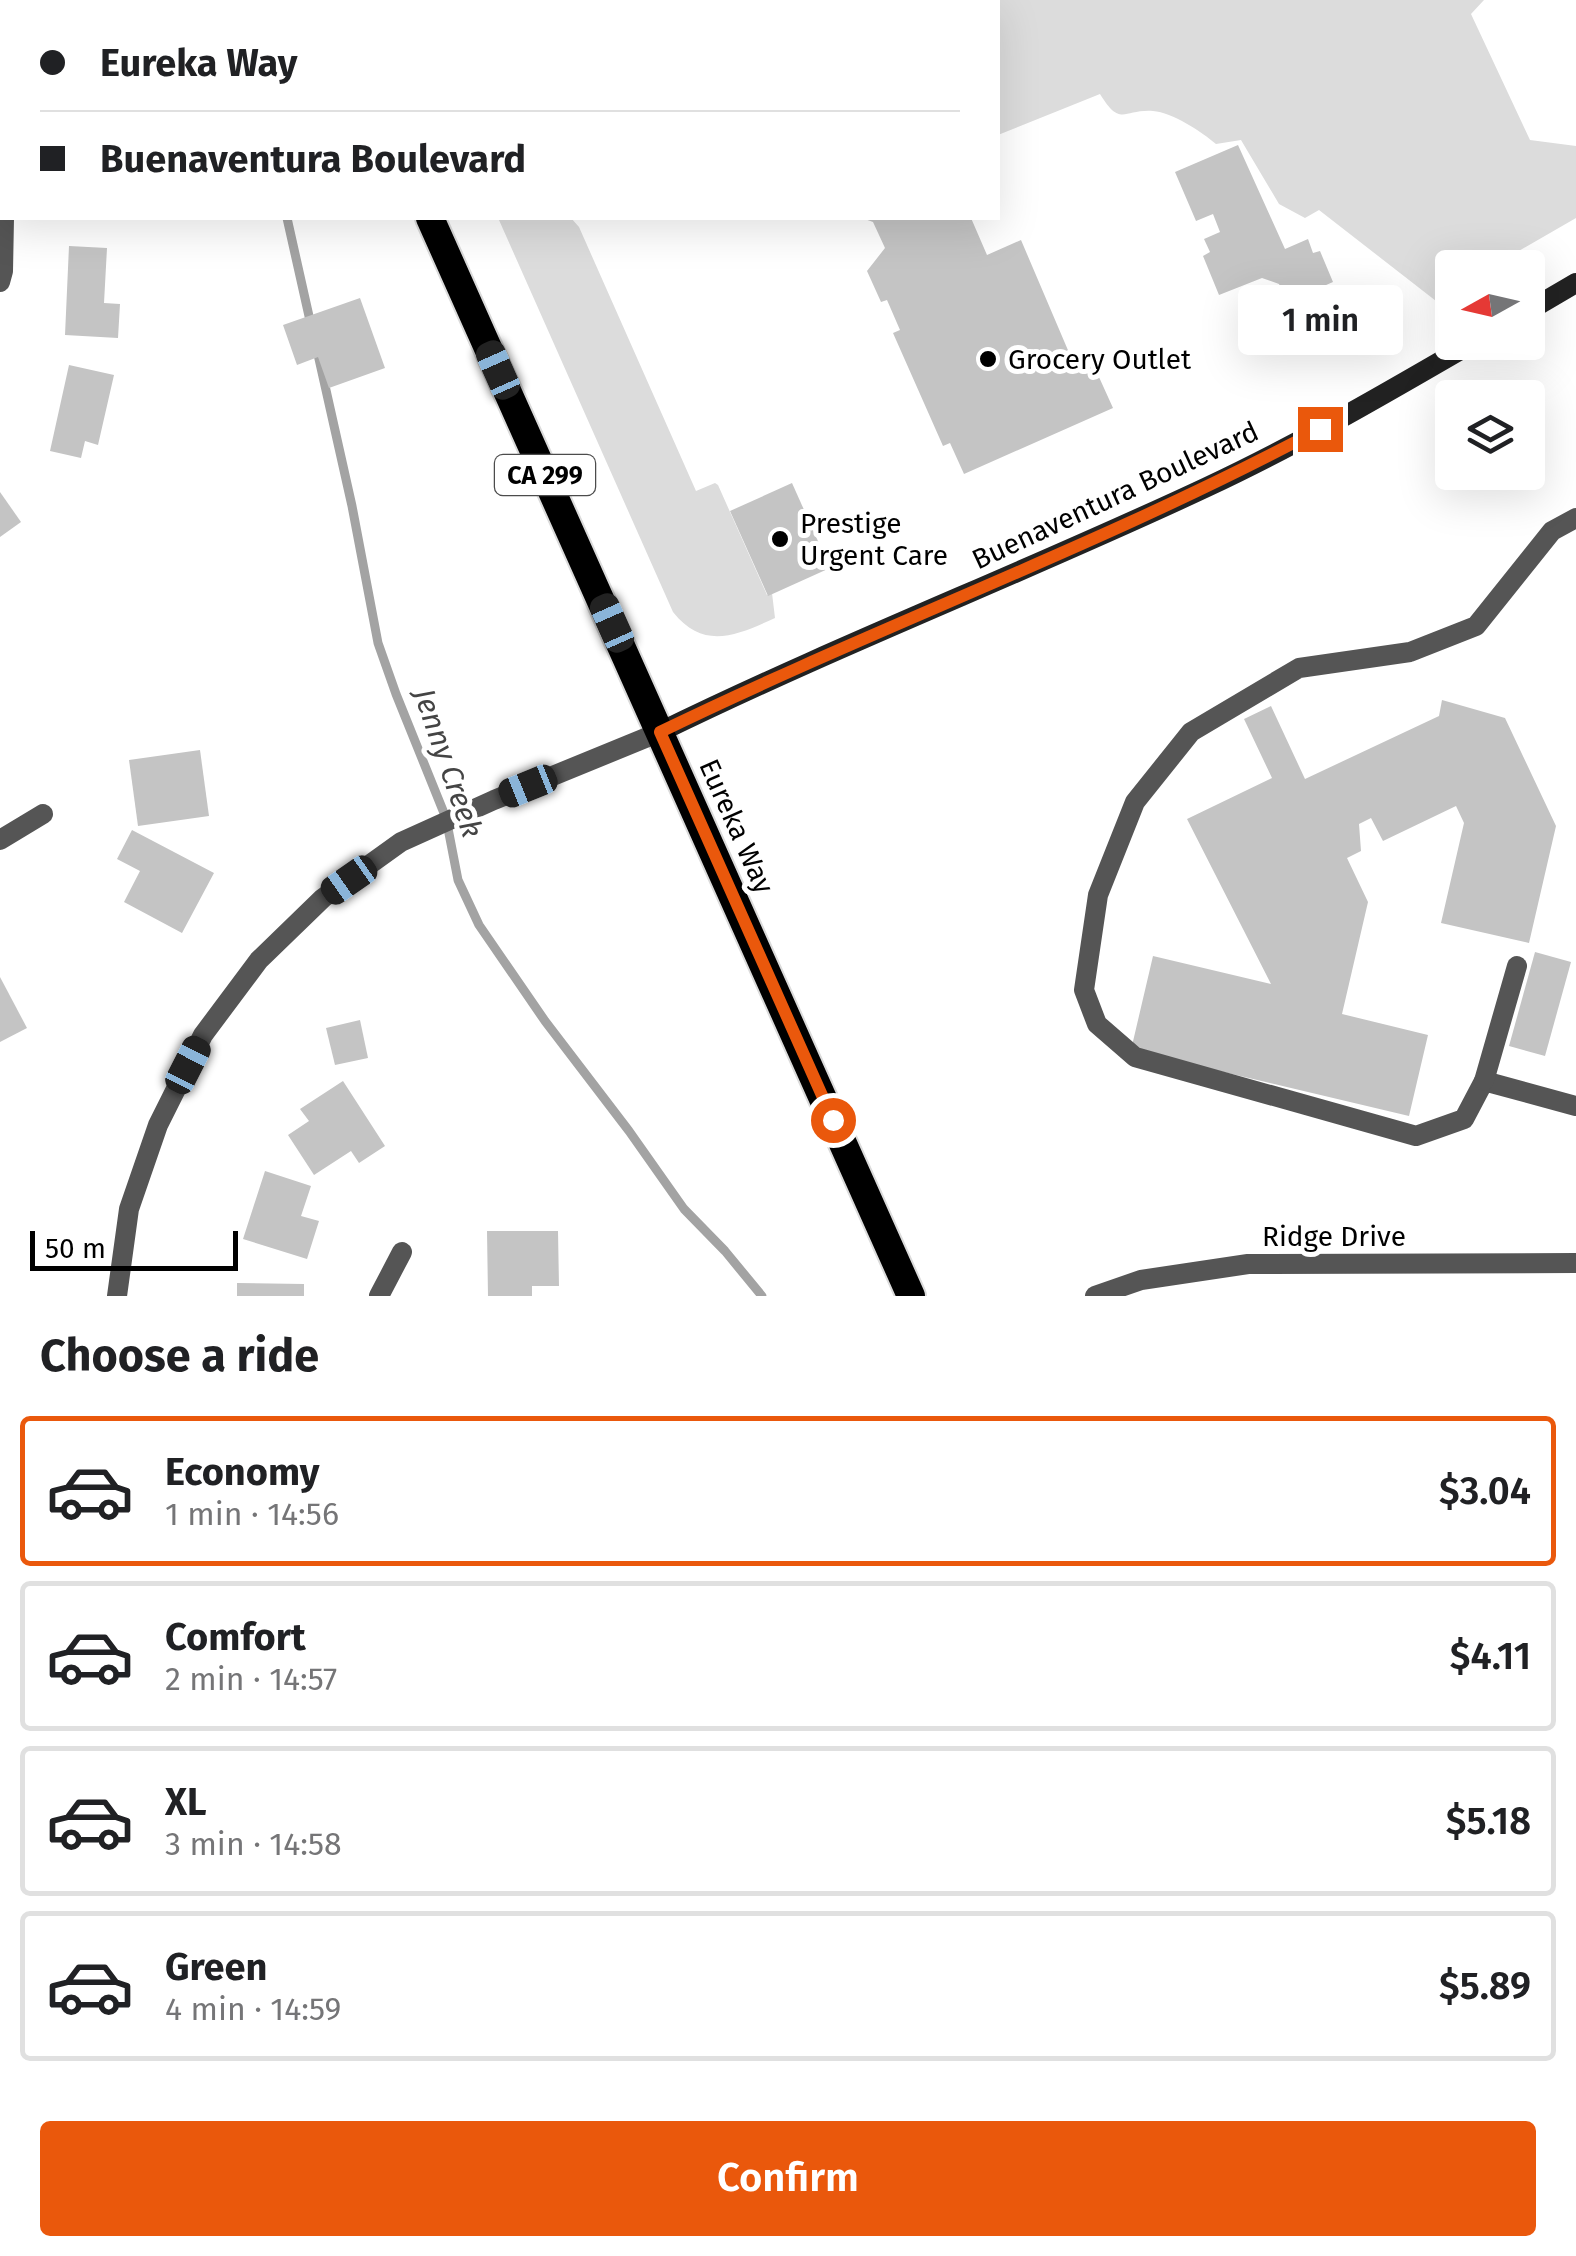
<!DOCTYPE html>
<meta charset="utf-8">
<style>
:root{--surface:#fff;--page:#f6f6f6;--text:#202124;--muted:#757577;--line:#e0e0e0;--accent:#ea580c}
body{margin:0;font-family:"Fira Sans",sans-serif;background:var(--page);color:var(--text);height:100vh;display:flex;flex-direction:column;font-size:38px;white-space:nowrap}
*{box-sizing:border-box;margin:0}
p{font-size:32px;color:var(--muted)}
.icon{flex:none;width:55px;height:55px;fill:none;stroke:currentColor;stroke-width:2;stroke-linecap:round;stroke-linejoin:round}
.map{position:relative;height:1296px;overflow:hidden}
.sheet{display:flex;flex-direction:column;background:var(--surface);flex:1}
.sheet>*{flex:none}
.top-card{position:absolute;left:0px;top:0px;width:1000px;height:220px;box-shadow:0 10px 40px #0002;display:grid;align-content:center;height:220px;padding:0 40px;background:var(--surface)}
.needle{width:65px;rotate:262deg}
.controls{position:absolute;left:1435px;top:250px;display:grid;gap:20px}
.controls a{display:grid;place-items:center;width:110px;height:110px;border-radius:10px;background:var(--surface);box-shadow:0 10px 40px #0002;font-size:50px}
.scale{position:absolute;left:30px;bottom:25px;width:208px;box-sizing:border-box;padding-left:10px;border:5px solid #000;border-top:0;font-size:28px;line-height:35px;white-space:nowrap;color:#000;-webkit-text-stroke:8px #fff;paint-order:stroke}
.end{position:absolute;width:45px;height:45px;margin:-22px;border:12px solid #ea580c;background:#fff;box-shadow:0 0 0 5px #fff}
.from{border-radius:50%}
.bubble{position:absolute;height:70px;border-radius:10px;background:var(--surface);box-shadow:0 10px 40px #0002;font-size:32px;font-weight:600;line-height:70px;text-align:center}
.car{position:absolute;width:30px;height:60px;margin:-30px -15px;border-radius:12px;box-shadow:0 0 8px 2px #0007;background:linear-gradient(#222 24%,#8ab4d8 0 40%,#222 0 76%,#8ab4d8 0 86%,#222 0)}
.top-card b{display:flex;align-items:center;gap:35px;height:95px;font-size:38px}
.top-card b+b{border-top:2px solid var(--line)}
.top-card i{width:25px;height:25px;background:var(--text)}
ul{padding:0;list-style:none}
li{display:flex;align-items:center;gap:30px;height:150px;margin:0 20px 15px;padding:0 20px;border:5px solid var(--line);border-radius:10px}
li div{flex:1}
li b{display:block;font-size:38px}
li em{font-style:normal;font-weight:600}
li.selected{border-color:var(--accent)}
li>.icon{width:90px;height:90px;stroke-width:1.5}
h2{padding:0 40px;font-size:45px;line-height:120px}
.action{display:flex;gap:20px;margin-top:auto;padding:20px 40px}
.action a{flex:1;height:115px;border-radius:10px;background:var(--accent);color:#fff;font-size:40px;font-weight:600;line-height:115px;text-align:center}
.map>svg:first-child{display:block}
.green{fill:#dcdcdc}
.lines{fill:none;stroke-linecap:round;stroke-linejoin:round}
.stream{stroke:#a3a3a3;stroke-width:9}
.building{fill:#c4c4c4}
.trunk-casing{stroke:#dbdbdb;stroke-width:32}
.minor{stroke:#555;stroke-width:20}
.secondary{stroke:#222;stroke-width:20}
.trunk{stroke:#000;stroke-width:28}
.route{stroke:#ea580c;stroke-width:12}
.poi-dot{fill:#000;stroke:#fff;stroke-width:4}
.labels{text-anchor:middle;stroke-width:10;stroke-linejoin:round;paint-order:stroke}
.shield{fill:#fff;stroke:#4c4c4c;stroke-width:2.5}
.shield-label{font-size:25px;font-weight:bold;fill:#000}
.poi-label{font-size:28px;fill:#000;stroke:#fff;text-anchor:start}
.street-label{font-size:28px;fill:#000;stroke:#fff}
.water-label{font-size:30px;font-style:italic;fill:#444;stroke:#fff}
</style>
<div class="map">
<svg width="1576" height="1296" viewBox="0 0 1576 1296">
<rect width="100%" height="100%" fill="#fff"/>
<g class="green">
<path d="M412,0h1072l-13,14 59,126 46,6v72l-85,49 -39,1v23l-16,10 -117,-91 -14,8 -26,-14 -38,-64 -25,4c-14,-12 -44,-32 -63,-33 -30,-2 -32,17 -53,-17l-102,41v-133h-585z"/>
<path d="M504,218h67l8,9 117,264 19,-8 3,2 49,110 5,-2 3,25c-38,17 -71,33 -102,-6l-174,-392z"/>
</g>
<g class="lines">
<g class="stream">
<polyline points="236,0 237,2"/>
<polyline points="287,218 311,325"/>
<polyline points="317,350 352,506 378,643 396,694 446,818 458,880 479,925 545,1021 629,1131 684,1209 725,1251 762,1296"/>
</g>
</g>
<g class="building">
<polygon points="1238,145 1285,249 1308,239 1313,253 1320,251 1333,282 1287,302 1279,284 1262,278 1219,295 1203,256 1210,252 1204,239 1220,232 1213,214 1196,221 1175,172"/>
<polygon points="862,218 971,218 987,255 1021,240 1073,362 1089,355 1113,408 964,474 950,443 943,446 893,333 900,330 887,300 881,302 867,271 885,248 873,222"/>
<polygon points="69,246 107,248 104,303 120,304 118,338 65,335"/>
<polygon points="360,298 385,368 329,388 318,357 297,365 283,325"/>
<polygon points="69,365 114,375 98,445 85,441 81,458 50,451"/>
<polygon points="792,483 830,568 768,596 730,511"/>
<polygon points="0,492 21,522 0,537"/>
<polygon points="1442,700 1505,718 1556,826 1529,943 1441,923 1464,823 1456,806 1383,841 1371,818 1359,824 1361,851 1347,858 1368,902 1342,1014 1428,1035 1409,1116 1131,1050 1153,956 1271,984 1187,819 1272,778 1244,719 1271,706 1305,779 1439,716"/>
<polygon points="200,750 209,816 138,826 129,760"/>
<polygon points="132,830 214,873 182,933 124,902 140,871 117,859"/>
<polygon points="1535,952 1571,962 1545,1056 1509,1046"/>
<polygon points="0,977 27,1028 0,1042"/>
<polygon points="360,1020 368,1058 335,1065 326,1028"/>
<polygon points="343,1081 385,1146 359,1163 351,1151 314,1175 288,1135 309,1121 300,1109"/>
<polygon points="265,1171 311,1186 301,1216 319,1221 307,1259 243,1239"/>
<polygon points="487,1231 558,1231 559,1286 532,1286 532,1296 488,1296"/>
<polygon points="237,1283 304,1284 304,1296 237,1296"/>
</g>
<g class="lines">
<defs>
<g id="trunk">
<polyline points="334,0 336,2"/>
<polyline points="430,218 911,1296"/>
</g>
</defs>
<use href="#trunk" class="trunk-casing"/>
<g class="minor">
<polyline points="9,2 9,0"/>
<polyline points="0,282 3,271 4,218"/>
<polyline points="1576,518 1552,531 1476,626 1410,652 1299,668 1191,732 1135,802 1098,895 1084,990 1097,1024 1135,1057 1416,1136 1464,1119 1484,1081 1576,1106"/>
<polyline points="0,840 43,814"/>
<polyline points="1484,1081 1517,966"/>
<polyline points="117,1296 129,1209 158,1125 203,1035 259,960 323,898 401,842 494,800 660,732"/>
<polyline points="379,1296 402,1252"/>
<polyline points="1095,1296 1141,1280 1248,1264 1576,1263"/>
</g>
<g class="secondary">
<polyline points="1528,311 1576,283"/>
<path d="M660,732c180,-88 366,-160 547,-245 92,-43 179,-94 267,-145"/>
</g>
<use href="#trunk" class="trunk"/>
</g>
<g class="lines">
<path class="route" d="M833,1120l-173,-388c218,-106 447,-189 660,-303"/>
</g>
<g class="poi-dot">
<circle cx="988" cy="359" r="10"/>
<circle cx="780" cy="539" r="10"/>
</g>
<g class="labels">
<rect class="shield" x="495" y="455" width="100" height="40" rx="8"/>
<g class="shield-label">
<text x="545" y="484">CA 299</text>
</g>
<g class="poi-label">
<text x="1008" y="369">Grocery Outlet</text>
<text x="800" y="533">Prestige<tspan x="800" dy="32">Urgent Care</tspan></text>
</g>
<g class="street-label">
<text transform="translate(1115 495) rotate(-25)" y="10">Buenaventura Boulevard</text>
<text transform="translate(737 826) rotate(66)" y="10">Eureka Way</text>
<text x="1334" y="1246">Ridge Drive</text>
</g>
<g class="water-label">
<text transform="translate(448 763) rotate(71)" y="10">Jenny Creek</text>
</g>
</g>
</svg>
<div class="controls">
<a><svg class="needle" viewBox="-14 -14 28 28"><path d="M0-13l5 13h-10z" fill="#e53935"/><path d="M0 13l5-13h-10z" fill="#757577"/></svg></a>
<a><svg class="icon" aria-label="layers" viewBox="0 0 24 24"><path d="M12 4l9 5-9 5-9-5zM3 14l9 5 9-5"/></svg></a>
</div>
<div class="scale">50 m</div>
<i class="end from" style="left:833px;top:1120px"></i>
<i class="end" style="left:1320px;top:429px"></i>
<div class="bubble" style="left:1238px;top:285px;width:165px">1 min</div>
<i class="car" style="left:498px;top:370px;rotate:336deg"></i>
<i class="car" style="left:612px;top:623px;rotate:336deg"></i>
<i class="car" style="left:528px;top:786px;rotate:248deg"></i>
<i class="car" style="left:349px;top:880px;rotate:235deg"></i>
<i class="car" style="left:188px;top:1065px;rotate:27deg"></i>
<div class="top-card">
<b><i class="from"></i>Eureka Way</b>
<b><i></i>Buenaventura Boulevard</b>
</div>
</div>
<section class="sheet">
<h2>Choose a ride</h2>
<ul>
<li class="selected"><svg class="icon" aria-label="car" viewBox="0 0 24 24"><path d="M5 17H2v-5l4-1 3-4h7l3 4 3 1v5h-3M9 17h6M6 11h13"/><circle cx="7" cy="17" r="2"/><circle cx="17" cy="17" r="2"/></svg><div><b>Economy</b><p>1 min · 14:56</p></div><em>$3.04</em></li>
<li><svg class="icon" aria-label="car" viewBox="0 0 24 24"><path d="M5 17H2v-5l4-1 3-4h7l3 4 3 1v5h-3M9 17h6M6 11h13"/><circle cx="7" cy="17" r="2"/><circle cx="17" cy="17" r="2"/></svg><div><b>Comfort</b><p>2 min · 14:57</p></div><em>$4.11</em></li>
<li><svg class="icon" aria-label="car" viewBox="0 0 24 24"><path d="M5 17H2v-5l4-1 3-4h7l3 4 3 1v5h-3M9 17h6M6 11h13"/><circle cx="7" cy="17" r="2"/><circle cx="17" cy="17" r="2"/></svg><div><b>XL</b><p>3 min · 14:58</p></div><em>$5.18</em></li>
<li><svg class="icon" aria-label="car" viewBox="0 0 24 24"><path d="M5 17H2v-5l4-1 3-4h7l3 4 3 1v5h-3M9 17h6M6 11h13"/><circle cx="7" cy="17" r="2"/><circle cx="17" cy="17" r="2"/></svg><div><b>Green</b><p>4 min · 14:59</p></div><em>$5.89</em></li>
</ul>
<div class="action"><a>Confirm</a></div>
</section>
